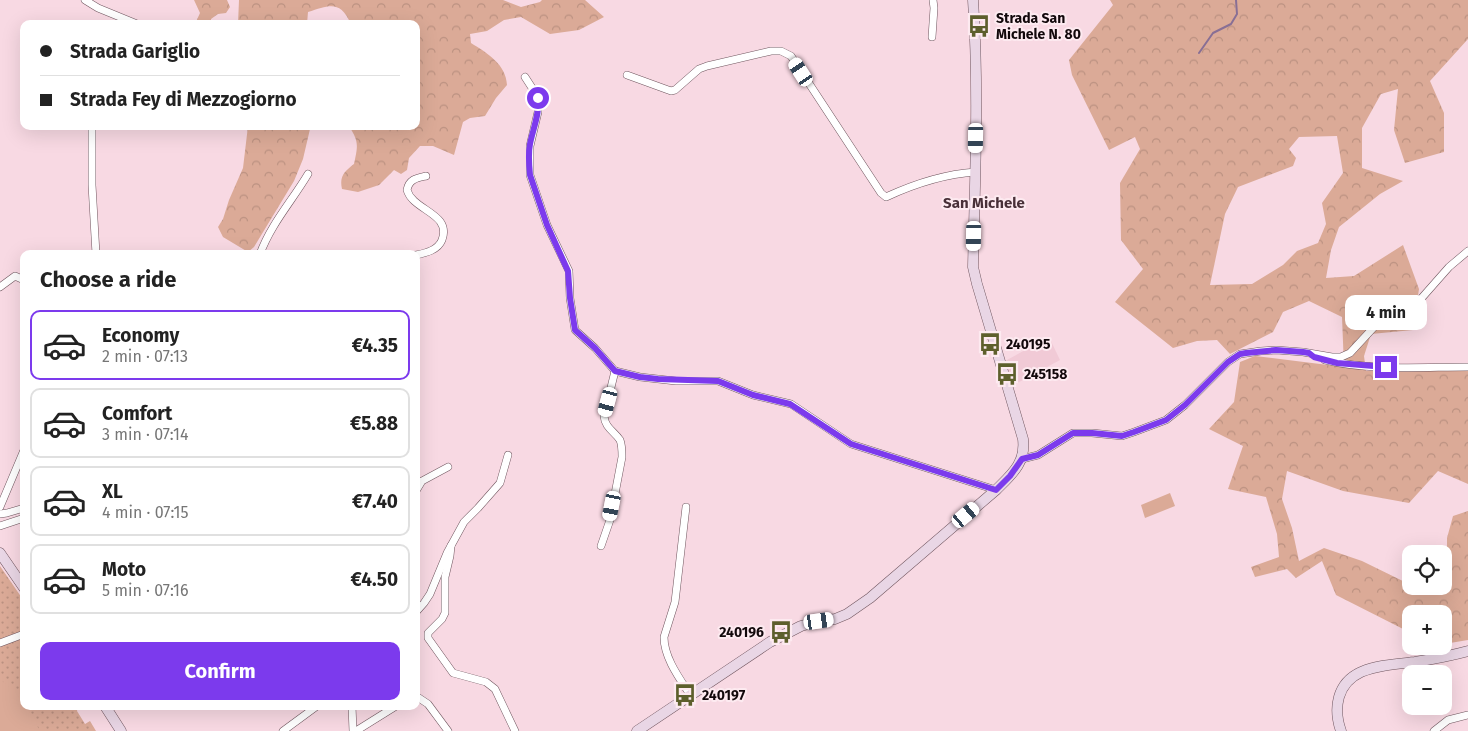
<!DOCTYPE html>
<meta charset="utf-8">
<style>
:root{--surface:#fff;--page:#f6f6f6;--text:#222;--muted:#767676;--line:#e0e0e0;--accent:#7c3aed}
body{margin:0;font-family:"Fira Sans",sans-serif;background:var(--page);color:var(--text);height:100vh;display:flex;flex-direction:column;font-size:19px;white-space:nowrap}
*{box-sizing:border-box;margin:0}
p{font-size:16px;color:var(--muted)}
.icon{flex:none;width:28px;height:28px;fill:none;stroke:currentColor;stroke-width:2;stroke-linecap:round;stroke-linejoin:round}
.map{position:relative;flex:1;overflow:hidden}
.drawer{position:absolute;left:20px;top:250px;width:400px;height:460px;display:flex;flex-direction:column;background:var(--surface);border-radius:10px;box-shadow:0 5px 20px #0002}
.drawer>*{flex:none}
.guide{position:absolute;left:20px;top:20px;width:400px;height:110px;border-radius:10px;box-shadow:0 5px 20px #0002;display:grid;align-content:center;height:110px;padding:0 20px;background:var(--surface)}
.fabs{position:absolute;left:1402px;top:545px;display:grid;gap:10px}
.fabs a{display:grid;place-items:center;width:50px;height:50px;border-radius:10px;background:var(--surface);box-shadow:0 5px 20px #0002;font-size:25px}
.end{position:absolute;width:22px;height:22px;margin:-11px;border:6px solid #7c3aed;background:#fff;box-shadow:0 0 0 2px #fff}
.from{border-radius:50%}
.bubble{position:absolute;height:35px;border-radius:10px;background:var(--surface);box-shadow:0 5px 20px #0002;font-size:16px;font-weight:700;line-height:35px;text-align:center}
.car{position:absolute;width:15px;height:30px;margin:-15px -8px;border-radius:6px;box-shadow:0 0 4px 1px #0007;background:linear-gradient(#fff 24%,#345 0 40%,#fff 0 76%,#345 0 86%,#fff 0)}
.guide b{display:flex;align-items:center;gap:18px;height:48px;font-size:19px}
.guide b+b{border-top:1px solid var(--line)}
.guide i{width:12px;height:12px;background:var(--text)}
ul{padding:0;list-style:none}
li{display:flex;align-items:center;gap:15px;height:70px;margin:0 10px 8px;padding:0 10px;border:2px solid var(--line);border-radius:10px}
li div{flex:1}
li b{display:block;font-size:19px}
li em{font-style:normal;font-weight:700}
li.current{border-color:var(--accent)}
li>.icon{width:45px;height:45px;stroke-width:1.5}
h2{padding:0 20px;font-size:22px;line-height:60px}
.primary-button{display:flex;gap:10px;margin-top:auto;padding:10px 20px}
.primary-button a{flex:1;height:58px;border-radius:10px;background:var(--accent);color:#fff;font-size:20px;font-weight:700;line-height:58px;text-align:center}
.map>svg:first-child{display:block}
.built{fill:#f1cad6}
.green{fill:url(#green-dots)}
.forest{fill:url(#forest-crowns);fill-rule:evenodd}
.pitch{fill:#dbaa97}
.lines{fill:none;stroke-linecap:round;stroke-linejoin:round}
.stream{stroke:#886f95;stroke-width:2}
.street-casing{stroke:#6f555e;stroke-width:8}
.secondary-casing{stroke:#6f555e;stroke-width:11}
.street{stroke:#fff;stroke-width:7}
.secondary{stroke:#e9d6e5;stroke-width:10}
.route{stroke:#7c3aed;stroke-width:6}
.labels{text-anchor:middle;stroke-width:4;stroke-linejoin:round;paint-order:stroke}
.poi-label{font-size:14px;font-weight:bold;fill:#12080b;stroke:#fdeaf0;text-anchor:start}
.neighbourhood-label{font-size:15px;font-weight:bold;fill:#483038;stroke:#fdeaf0}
</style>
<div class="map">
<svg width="1468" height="731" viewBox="0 0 1468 731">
<defs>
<pattern id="green-dots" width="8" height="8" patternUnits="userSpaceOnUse" patternTransform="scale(1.25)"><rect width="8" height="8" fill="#dbaa97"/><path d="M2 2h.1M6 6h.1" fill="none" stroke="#bb9181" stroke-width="1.8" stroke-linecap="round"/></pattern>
<pattern id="forest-crowns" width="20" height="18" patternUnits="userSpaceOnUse" patternTransform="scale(1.25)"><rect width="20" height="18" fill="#dbaa97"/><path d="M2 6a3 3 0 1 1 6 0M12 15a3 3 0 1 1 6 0" fill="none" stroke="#bb9181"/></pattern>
</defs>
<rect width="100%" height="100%" fill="#f8d9e3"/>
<polygon class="built" points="1049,337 1060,360 1012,386 1005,361"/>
<polygon class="green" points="0,566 24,601 24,706 78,706 77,711 85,724 90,721 96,731 0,731"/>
<g class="forest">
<polygon points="194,0 227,0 230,7 226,13 218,14 211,19 211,24 195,24 200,13"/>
<path d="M239,0h264l18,7 19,-5 2,-2h43l19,17 -25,13 -29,4 -29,-17 -17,3 -17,11 -17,3 1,9c16,10 35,21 36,42l-11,13 -11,18 -15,2 -7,4 -9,33 -21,-9h-13l-11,12 -2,12 -6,4 -7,-4 -15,15 -21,7 -16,-3c-3,-13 3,-18 12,-25 4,-19 5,-22 -5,-38h67v-102h-65c-11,-24 -21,-19 -43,-12l-1,12h-69z"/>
<path d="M1110,0h358v39l-38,42 14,32v39l-39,11 -11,-33 4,-41 -17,5 -19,34v40l41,13 -23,13 -41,33 -8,23 -5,28 28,-2 49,-31 16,44 -6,41 -42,4 -7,22 2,15h102v113l-30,-13 -29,32 -66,-12 -56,-20 -5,28 10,29 7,33 25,-13 38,13 49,24v1l12,5 15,-5h6v-2l3,-1v-45l6,-22 15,-5v129l-24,4v-30h-33v24l-2,-6 -73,-37 -14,-34 -26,17 -9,-9 -32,8 -4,-10 28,-10 -2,-23 -11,-37 -38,-8 15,-43 -34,-17 25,-27 6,-40 15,-6 89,11 -2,-50 -33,-16 -26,11 -10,20 -43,22 -13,-14 -20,1 -24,7 -58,-46 28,-33 -22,-29 -1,-57 20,-34 -5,-12 -26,13 -37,-75 -3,-15 44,-55zM1337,136l6,37 -21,30 4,21 -8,19 -21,8 -14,14 -31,19 -42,1 15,-71 13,-27 55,-21 3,-8 -7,-9 10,-12z"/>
<polygon points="248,126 309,126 310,129 303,159 294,181 254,247 248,252 223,237 218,227 223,219 229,200 243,168"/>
</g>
<g class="pitch">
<polygon points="1170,493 1175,506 1145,518 1141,505"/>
<path d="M0,679c9,8 22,16 24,27h2l14,25h-40z"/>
</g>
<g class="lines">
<polyline class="stream" points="1199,53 1213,33 1231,24 1237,14 1236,0"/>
<defs>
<g id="street">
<polyline points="85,0 98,8 137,24"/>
<polyline points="932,37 934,8 933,0"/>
<path d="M627,75l44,16 4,-1 24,-21 8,-3 64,-15h10l10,5 90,137 5,4c28,-13 59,-23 90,-25"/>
<polyline points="525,77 536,94 538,103 538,112 530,146 530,175 547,225 569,271 570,298 575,330 595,348 615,371 640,377 676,381 718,381 753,395 791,404 851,444 996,490"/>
<polyline points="92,126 92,185 96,254"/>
<path d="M260,254c11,-30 32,-53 48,-80"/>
<path d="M416,255c10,-2 22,-5 26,-15 10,-27 -29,-29 -35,-50 2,-11 10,-12 19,-14"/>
<polyline points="0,287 15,276 24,280"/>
<path d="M1325,360c46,11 96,7 143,7"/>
<polyline points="1022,459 1038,455 1073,433 1092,433 1122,436 1134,432 1166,420 1185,405 1228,362 1240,354 1261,351 1276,350 1303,352 1332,357 1341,357 1350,353 1375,326 1402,313 1419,301 1449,267 1468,251"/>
<polyline points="416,491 422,481 448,467"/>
<polyline points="0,507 24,450"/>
<path d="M686,507l-11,95 -11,35c0,21 16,42 27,59"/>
<polyline points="0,514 7,513 24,508"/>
<polyline points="0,526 24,518"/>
<polyline points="451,546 450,556 445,577 445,613 442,619 428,633 428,638 453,673 486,682 495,689 515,731"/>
<path d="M601,546l9,-26 12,-63c0,-5 0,-12 -2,-17 -6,-9 -15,-12 -16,-24l11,-45"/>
<polyline points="416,612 424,603 430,594 447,553 464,522 478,508 500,483 508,455"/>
<polyline points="0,643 24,634"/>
<polyline points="416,696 428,704 448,731"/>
<polyline points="352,706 353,731"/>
<polyline points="283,731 317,706"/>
<polyline points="356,731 396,706"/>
<polyline points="1434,731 1448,720 1468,715"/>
</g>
<g id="secondary">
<polyline points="0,553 24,588"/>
<polyline points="105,706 121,731"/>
<path d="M637,731l133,-89 31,-16 18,-5 16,-2 12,-5 23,-16 126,-108c16,-16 30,-27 27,-51l-46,-155 -4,-17c2,-89 6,-178 0,-267"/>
<path d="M1341,731c-8,-23 -4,-48 20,-59 17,-7 36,-8 54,-10 18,-3 35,-6 53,-11"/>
</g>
</defs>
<use href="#street" class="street-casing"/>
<use href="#secondary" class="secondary-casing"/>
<use href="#street" class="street"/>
<use href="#secondary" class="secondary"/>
</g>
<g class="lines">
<path class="route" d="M538,98c2,15 -5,31 -8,46 -2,10 -1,21 0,31l17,50 21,46 2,27 5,32 20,18 20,23 25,6 18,2 60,2 35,14 37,9 61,40 145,46 14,-14 12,-17 16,-4 35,-22h19l30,3 12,-4 32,-12 19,-15 43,-43 12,-8 6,-1 30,-3 27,2 6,1 5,4 23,6 49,4"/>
</g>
<defs>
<symbol id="bus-bare" viewBox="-9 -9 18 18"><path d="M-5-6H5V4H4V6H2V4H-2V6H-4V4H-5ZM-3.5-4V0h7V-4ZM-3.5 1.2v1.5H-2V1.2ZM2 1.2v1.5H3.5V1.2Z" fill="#5d5f2c" stroke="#fdeaf0" stroke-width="2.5" paint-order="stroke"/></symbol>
</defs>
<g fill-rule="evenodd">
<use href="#bus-bare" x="963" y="10" width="32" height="32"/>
<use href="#bus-bare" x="974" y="328" width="32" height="32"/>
<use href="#bus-bare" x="991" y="358" width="32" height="32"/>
<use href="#bus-bare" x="765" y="616" width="32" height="32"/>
<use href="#bus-bare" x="669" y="679" width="32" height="32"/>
</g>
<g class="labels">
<g class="poi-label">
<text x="996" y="23">Strada San<tspan x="996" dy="16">Michele N. 80</tspan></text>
<text x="1006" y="349">240195</text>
<text x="1024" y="379">245158</text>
<text x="764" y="637" text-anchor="end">240196</text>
<text x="702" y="700">240197</text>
</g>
<g class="neighbourhood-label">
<text x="984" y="208">San Michele</text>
</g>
</g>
</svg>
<div class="fabs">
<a><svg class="icon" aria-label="locate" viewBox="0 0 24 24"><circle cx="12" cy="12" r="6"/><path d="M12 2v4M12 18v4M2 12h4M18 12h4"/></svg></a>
<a>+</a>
<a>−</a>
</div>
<i class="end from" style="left:538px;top:98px"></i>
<i class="end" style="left:1386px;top:367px"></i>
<div class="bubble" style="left:1345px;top:295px;width:82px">4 min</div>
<i class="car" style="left:801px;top:72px;rotate:327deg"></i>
<i class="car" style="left:976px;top:138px;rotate:181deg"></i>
<i class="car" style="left:974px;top:236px;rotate:181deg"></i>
<i class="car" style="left:608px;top:402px;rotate:195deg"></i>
<i class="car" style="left:612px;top:506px;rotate:191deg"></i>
<i class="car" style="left:966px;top:515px;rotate:50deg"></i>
<i class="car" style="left:819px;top:621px;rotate:82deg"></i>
<div class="guide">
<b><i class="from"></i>Strada Gariglio</b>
<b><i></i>Strada Fey di Mezzogiorno</b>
</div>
<section class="drawer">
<h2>Choose a ride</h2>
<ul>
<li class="current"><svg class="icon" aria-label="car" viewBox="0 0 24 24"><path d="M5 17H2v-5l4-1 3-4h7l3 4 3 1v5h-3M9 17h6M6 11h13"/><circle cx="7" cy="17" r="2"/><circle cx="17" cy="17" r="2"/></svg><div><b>Economy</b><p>2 min · 07:13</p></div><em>€4.35</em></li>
<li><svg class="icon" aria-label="car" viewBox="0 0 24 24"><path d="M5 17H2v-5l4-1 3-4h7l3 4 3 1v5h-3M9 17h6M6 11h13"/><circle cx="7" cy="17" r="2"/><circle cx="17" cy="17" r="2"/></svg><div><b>Comfort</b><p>3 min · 07:14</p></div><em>€5.88</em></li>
<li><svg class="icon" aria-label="car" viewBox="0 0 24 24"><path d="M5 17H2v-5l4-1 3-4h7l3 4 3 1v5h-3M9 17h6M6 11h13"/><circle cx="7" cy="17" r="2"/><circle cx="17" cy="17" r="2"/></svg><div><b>XL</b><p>4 min · 07:15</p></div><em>€7.40</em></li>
<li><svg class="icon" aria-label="car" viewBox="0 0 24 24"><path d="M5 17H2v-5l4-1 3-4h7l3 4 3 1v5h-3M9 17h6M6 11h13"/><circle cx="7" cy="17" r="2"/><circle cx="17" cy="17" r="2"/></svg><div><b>Moto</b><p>5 min · 07:16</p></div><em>€4.50</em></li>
</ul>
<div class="primary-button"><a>Confirm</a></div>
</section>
</div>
